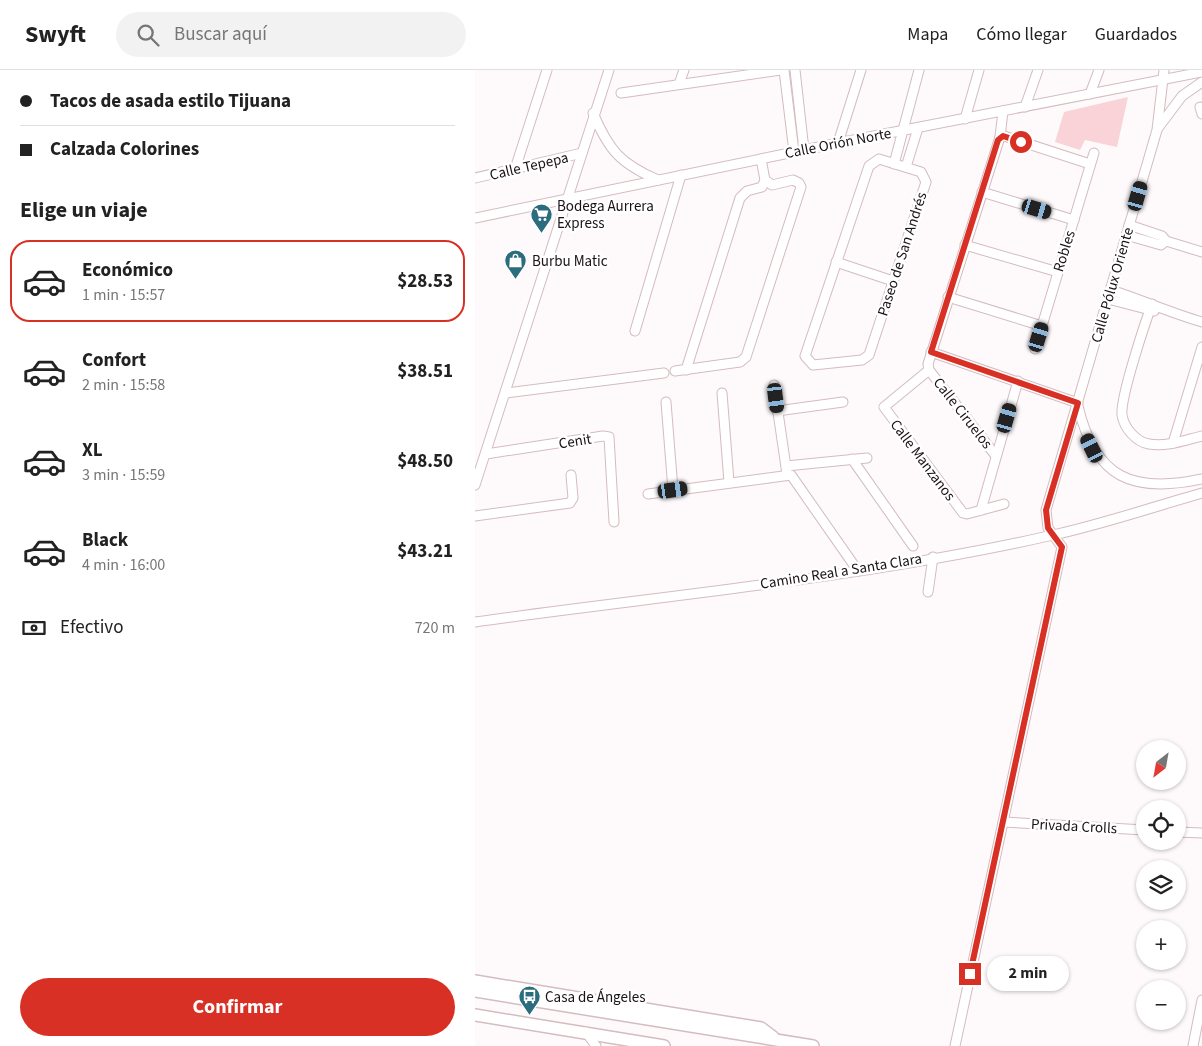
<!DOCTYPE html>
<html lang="es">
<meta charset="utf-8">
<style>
:root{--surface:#fff;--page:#f2f2f2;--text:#222;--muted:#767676;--line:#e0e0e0;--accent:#d93025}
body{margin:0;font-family:"Source Sans 3",sans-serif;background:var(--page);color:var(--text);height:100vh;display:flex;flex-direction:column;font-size:19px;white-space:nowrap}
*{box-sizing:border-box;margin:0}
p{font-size:16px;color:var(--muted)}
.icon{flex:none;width:28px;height:28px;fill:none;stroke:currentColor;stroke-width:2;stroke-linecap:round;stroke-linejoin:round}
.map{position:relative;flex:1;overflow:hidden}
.panel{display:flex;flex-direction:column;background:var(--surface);width:475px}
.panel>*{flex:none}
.banner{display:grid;align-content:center;height:110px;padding:0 20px;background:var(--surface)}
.needle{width:32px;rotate:211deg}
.fabs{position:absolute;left:661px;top:670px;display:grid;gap:10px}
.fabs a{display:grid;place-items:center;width:50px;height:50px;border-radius:50%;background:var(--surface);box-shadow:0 1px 4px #0004;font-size:25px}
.end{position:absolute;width:22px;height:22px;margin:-11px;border:6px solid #d93025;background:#fff;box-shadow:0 0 0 2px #fff}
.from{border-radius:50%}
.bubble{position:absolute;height:35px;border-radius:18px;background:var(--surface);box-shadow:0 1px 4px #0004;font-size:16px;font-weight:700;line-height:35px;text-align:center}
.car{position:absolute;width:15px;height:30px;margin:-15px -8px;border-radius:6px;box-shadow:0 0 4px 1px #0007;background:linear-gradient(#222 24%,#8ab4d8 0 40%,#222 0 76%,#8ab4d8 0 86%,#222 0)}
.banner b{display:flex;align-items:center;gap:18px;height:48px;font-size:19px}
.banner b+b{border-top:1px solid var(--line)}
.banner i{width:12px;height:12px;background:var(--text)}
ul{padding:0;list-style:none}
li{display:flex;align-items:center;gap:15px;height:82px;margin:0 10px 8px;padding:0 10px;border:2px solid transparent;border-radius:20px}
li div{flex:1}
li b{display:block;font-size:19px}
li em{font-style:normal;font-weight:700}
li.selected{border-color:var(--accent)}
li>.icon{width:45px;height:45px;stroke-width:1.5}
h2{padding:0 20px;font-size:22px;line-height:60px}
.pay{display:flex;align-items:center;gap:12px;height:55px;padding:0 20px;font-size:19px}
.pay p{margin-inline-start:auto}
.cta{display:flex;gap:10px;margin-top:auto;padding:10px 20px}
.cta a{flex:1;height:58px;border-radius:30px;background:var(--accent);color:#fff;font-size:20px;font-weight:700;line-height:58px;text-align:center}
header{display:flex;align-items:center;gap:30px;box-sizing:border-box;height:70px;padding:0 25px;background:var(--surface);border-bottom:1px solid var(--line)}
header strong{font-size:24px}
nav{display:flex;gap:28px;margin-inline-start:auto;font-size:18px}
.search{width:350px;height:45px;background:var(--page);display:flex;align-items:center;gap:12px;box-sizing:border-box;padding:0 18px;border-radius:28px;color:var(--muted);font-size:19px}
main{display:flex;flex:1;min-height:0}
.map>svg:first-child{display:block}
.green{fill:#fad3d8}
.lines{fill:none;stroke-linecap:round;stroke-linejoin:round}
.minor-casing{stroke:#d4bcbf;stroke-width:11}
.major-casing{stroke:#d4bcbf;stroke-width:14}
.minor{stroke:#fff;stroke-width:9}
.major{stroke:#fff;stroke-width:11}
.route{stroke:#d93025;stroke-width:6}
.labels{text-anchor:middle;stroke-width:5;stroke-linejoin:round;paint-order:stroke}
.street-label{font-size:15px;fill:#1a1213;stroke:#fff}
.poi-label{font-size:15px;fill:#1a1213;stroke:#fff;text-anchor:start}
</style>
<header>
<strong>Swyft</strong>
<div class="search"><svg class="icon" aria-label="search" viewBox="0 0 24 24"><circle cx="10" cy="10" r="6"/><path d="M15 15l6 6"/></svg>Buscar aquí</div>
<nav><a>Mapa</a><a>Cómo llegar</a><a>Guardados</a></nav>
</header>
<main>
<section class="panel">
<div class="banner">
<b><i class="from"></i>Tacos de asada estilo Tijuana</b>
<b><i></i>Calzada Colorines</b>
</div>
<h2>Elige un viaje</h2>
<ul>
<li class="selected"><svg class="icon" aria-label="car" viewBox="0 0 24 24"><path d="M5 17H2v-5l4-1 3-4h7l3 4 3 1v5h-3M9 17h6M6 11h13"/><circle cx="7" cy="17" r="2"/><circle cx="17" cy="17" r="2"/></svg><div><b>Económico</b><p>1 min · 15:57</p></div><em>$28.53</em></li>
<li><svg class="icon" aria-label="car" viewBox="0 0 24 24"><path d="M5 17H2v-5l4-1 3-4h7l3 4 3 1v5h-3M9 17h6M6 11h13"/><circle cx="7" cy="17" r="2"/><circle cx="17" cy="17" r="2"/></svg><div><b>Confort</b><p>2 min · 15:58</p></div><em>$38.51</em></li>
<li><svg class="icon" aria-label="car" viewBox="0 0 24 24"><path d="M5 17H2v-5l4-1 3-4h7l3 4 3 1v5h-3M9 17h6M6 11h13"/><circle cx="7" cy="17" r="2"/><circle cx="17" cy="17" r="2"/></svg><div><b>XL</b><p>3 min · 15:59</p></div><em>$48.50</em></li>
<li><svg class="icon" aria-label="car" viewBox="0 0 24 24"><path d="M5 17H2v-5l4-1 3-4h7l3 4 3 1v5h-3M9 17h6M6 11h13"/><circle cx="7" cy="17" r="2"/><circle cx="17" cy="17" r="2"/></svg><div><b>Black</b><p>4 min · 16:00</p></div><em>$43.21</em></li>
</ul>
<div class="pay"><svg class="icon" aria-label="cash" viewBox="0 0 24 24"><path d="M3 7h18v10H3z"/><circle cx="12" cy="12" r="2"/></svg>Efectivo<p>720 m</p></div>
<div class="cta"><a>Confirmar</a></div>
</section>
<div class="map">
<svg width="727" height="976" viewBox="0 0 727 976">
<rect width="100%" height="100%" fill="#fef9fa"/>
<polygon class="green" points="653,27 642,77 610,70 605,80 580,72 589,42"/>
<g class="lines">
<defs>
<g id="minor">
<polyline points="309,0 319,82"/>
<polyline points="320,0 329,80"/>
<polyline points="204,14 209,0"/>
<polyline points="146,23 306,0"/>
<polyline points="615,24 624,0"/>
<polyline points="550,37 563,0"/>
<polyline points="725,37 727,44"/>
<path d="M118,43c16,38 28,51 65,67"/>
<polyline points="490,49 504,0"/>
<polyline points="683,58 707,26 727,12"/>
<polyline points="525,67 529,66 615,94"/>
<polyline points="363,73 386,0"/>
<polygon points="404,89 446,102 451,112 394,285 387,290 338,295 330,286 394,96"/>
<polyline points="419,94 444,0"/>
<polyline points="431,97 443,58"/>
<polyline points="40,99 72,0"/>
<polyline points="0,108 107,83"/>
<polyline points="507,122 599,150"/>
<polyline points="0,148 363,73 727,2"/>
<polyline points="654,155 687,166 691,171 727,182"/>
<polyline points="651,165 686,175 691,171"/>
<polyline points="490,175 583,202"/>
<polyline points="361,192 418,211"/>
<path d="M636,220c31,10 60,23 91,32"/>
<polyline points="473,227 567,256"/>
<polyline points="633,229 679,241"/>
<path d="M677,234c-7,19 -32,94 -30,111 2,13 14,27 27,29 18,3 36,-4 53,-8"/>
<polyline points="160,261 206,105"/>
<polyline points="560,279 619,83"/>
<polyline points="456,282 603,333"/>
<polyline points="211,300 265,128 272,121 287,117 290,110 286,89"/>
<polyline points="454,300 409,337 488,443 492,444 529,434"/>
<polyline points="200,301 265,292 271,287 326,117 324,113 318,110 297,115 290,110"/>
<polyline points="299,315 312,404"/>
<polyline points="31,323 189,303"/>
<polyline points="247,323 254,412"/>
<polyline points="191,332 198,420"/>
<path d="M603,336c17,72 54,88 124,73"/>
<polyline points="302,341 368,332"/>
<polyline points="698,373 727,277"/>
<polyline points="11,384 128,366 134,367 139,452"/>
<polyline points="521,386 454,300 453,294 525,67 528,41"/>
<polyline points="377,389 438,476"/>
<polyline points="311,396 392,388"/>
<polyline points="0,415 134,0"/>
<polyline points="173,424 316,405 383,501"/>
<polyline points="506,440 543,311"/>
<polyline points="0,446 95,433 98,428 96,405"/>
<polyline points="453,522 458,487"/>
<path d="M0,552c193,-27 388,-44 578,-87 50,-11 100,-28 149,-42"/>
<polyline points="528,752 670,760"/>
<polyline points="702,762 727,763"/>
<polyline points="111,962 121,976"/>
<polyline points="480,976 587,477 573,458 571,440 682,60 689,0"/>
<polyline points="718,976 727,930"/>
</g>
<g id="major">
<polyline points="0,911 286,958 298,967"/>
<polyline points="0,921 338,976"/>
<polyline points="0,945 189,976"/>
</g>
</defs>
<use href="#minor" class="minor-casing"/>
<use href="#major" class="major-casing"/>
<use href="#minor" class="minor"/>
<use href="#major" class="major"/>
</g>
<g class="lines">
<polyline class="route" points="495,904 587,477 573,458 571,440 603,333 456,282 523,70 528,66 546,72"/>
</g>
<defs>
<symbol id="supermarket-pin" viewBox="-11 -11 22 30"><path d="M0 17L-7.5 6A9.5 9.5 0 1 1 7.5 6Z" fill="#2b6c7f" stroke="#fff"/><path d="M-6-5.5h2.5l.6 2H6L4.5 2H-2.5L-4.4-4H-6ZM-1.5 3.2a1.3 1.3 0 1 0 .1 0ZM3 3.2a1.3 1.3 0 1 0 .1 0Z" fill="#fff"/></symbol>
<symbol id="shop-pin" viewBox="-11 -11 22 30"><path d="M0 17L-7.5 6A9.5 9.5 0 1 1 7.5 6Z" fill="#2b6c7f" stroke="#fff"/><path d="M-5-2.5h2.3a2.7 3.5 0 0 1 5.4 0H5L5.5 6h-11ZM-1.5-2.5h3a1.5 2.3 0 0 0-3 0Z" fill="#fff"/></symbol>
<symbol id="bus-pin" viewBox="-11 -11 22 30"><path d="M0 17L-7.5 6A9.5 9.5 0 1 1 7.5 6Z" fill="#2b6c7f" stroke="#fff"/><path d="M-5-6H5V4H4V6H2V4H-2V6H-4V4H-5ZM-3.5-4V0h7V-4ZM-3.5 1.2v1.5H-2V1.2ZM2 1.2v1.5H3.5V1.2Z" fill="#fff"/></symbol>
</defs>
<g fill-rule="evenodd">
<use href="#supermarket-pin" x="54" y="132" width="25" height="34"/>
<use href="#shop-pin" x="28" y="178" width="25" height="34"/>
<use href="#bus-pin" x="42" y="914" width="25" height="34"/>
</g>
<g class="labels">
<g class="street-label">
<text transform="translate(363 73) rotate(-11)" y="5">Calle Orión Norte</text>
<text transform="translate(54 96) rotate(-13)" y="5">Calle Tepepa</text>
<text transform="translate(589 181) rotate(-73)" y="5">Robles</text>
<text transform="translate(427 184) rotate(-72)" y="5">Paseo de San Andrés</text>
<text transform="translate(637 215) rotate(-74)" y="5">Calle Pólux Oriente</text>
<text transform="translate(488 343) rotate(52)" y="5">Calle Ciruelos</text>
<text transform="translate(100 371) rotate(-9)" y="5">Cenit</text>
<text transform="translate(448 390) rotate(53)" y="5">Calle Manzanos</text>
<text transform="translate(366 501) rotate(-9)" y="5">Camino Real a Santa Clara</text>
<text transform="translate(599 756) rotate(3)" y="5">Privada Crolls</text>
</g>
<g class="poi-label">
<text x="82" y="141">Bodega Aurrera<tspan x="82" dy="17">Express</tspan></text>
<text x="57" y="196">Burbu Matic</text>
<text x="70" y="932">Casa de Ángeles</text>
</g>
</g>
</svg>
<div class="fabs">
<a><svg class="needle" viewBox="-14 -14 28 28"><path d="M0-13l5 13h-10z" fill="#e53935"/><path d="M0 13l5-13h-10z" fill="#767676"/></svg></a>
<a><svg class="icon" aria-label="locate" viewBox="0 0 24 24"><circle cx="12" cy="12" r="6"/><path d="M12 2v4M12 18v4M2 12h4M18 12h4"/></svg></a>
<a><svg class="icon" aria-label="layers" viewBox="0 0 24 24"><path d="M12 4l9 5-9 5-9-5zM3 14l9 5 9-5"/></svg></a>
<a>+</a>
<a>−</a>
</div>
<i class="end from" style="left:546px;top:72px"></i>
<i class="end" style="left:495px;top:904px"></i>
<div class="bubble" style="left:512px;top:886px;width:82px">2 min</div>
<i class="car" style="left:663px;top:126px;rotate:16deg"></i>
<i class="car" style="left:562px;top:139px;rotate:107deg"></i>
<i class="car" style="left:564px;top:267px;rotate:17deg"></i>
<i class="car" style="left:301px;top:328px;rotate:173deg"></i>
<i class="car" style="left:532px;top:348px;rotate:16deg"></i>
<i class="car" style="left:617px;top:378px;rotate:334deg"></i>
<i class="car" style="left:198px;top:420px;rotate:82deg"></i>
</div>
</main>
